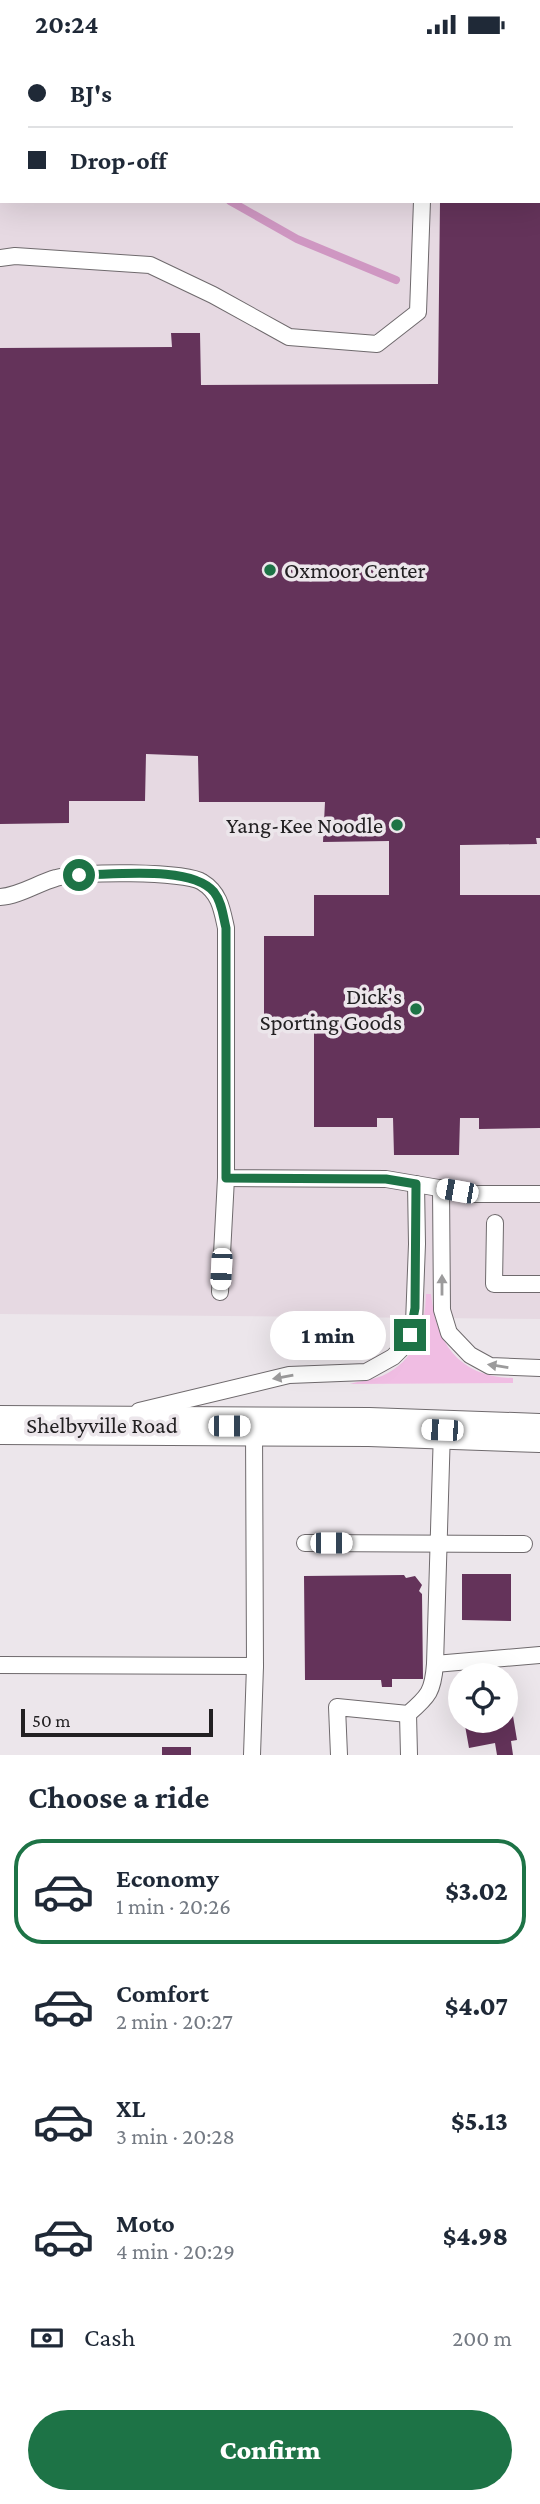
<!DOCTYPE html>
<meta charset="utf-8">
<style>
:root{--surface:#fff;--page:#f6f6f7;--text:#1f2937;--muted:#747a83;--line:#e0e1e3;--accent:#1d7346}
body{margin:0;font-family:"Crimson Pro",serif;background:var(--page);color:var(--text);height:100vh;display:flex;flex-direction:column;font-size:26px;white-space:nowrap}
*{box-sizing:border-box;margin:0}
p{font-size:23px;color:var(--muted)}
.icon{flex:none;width:38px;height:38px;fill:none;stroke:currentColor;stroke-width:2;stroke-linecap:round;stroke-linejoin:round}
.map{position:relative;height:1706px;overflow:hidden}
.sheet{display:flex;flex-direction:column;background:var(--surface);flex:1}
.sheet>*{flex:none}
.banner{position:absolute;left:0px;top:0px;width:541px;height:154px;box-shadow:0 7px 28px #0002;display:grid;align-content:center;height:154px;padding:0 28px;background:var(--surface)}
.fabs{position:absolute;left:448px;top:1614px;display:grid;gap:14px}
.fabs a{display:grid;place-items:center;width:70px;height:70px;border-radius:50%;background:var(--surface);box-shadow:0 7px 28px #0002;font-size:35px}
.scale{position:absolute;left:21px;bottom:18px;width:192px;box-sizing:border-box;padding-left:7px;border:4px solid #222022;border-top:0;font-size:19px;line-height:24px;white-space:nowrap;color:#222022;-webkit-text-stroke:5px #ece6eb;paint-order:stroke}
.end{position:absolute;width:32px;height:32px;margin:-16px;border:9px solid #1d7346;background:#fff;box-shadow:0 0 0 4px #fff}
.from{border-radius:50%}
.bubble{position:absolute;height:49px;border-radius:24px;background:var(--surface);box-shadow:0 7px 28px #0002;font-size:23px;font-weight:800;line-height:49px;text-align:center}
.car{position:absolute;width:21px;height:42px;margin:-21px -10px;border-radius:9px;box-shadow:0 0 5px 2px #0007;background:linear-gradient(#fff 24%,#345 0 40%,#fff 0 76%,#345 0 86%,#fff 0)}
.banner b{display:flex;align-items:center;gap:24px;height:66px;font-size:26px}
.banner b+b{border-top:2px solid var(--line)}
.banner i{width:18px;height:18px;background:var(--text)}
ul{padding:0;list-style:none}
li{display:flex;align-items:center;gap:21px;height:105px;margin:0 14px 10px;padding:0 14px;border:4px solid transparent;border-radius:28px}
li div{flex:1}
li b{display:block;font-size:26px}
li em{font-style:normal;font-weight:800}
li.active{border-color:var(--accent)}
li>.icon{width:63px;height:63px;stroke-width:1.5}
h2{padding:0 28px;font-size:32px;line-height:84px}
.pay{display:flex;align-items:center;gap:18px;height:77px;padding:0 28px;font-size:26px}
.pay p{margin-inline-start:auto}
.primary-button{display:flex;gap:14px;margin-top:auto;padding:14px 28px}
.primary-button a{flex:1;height:80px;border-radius:42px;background:var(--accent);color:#fff;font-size:28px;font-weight:800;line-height:80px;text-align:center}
.status{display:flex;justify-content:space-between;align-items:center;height:49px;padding:0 35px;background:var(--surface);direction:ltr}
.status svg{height:19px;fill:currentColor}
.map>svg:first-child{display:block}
.built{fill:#e6d9e2;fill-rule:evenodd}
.green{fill:#f0bde3}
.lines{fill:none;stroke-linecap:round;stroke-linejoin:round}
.stream{stroke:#cf97c2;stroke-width:8}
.building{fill:#64335a}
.lane-casing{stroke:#6f6a6d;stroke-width:18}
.primary-casing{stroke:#6f6a6d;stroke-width:40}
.lane{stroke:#fff;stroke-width:16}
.primary{stroke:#fff;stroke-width:38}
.oneway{fill:#9c9b9c}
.route{stroke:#1d7346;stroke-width:9}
.poi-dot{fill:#1d7346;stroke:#ece6eb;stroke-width:2.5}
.labels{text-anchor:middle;stroke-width:7;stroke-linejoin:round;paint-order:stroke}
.poi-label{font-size:23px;fill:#222022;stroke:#ece6eb;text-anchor:end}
.street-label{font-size:23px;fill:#222022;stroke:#ece6eb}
</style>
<div class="status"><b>20:24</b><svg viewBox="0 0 49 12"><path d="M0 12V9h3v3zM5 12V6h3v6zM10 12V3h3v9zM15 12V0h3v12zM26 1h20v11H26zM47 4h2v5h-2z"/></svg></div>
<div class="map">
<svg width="540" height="1706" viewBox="0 0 540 1706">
<rect width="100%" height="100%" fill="#ece6eb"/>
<path class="built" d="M0,0h540v1270l-540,-5zM2,2h537v150h-537z"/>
<path class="green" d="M426,1245h5c5,49 28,83 82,84v5l-163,1c9,-3 22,-4 32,-8 34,-15 43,-48 44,-82z"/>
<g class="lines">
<g class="stream">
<polyline points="0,146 2,145"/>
<polyline points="230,152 297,190 396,231"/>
</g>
</g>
<g class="building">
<polygon points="440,152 540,152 540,789 536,789 537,795 460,796 460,846 540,846 540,1079 479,1080 479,1069 460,1069 459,1106 394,1106 393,1069 377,1069 377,1078 314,1078 314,976 264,976 264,887 314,887 314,846 389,846 389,792 323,793 325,753 199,753 198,707 146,705 145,752 69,752 69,774 0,775 0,299 172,298 171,284 200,284 201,336 438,335"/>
<polygon points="462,1525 511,1525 511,1572 462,1571"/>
<polygon points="404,1526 406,1529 415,1527 422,1536 419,1542 422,1545 423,1630 392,1630 392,1638 382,1638 381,1631 305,1631 304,1527"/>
<polygon points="512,1661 517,1691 511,1692 513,1706 497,1706 495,1694 469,1699 464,1671 506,1671 506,1662"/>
<rect x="162" y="1698" width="29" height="8"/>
</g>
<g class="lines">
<defs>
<g id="lane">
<polyline points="368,0 370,2"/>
<polyline points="49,2 55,0"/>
<polyline points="0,16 2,16"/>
<polyline points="0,209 15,207 150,216 213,246 289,288 377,295 418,263 422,152"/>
<path d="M0,848c19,-1 38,-14 56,-19 21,-7 130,-7 146,4 18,11 20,28 24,46v250l160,1 88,15h66"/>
<polyline points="441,1139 442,1261 449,1284 470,1306 490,1317 540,1319"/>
<polyline points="495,1174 494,1235 540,1235"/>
<polyline points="220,1243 226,1129"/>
<polyline points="139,1362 289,1326 366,1323 393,1308 404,1297 414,1274 417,1195 416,1135"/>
<polyline points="442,1381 435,1615 540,1606"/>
<polyline points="305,1494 524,1495"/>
<polyline points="0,1616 255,1617 254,1377"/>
<polyline points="408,1665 409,1706"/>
<polyline points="252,1706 255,1617"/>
<path d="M339,1706l-2,-48 71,7c21,-18 25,-23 27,-50"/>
</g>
<polyline id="primary" points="0,1376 369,1378 540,1384"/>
</defs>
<use href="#lane" class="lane-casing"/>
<use href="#primary" class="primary-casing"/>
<use href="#lane" class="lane"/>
<use href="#primary" class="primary"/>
</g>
<defs><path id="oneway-solid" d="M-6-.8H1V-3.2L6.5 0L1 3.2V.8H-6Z" transform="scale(1.75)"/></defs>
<g class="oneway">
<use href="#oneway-solid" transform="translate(442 1236) rotate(-90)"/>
<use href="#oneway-solid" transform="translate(498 1317) rotate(-171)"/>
<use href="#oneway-solid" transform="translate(283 1328) rotate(170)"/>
</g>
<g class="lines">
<path class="route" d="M79,826c35,0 112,-10 135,17 8,10 9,24 12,36v250l160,1 30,5 -1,124 -5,27"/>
</g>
<g class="poi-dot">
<circle cx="270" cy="521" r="7"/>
<circle cx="397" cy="776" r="7"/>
<circle cx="416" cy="960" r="7"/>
</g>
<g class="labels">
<g class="poi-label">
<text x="284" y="529" text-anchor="start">Oxmoor Center</text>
<text x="383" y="784">Yang-Kee Noodle</text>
<text x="402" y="955">Dick's<tspan x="402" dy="26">Sporting Goods</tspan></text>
</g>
<g class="street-label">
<text x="102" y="1384">Shelbyville Road</text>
</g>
</g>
</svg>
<div class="fabs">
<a><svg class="icon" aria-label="locate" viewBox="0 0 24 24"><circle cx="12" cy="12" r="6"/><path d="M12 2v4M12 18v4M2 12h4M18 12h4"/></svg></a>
</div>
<div class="scale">50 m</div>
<i class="end from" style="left:79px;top:826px"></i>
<i class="end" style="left:410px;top:1286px"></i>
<div class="bubble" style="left:270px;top:1262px;width:116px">1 min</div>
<i class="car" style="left:457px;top:1142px;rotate:280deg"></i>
<i class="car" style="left:221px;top:1220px;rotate:183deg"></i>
<i class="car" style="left:229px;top:1377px;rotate:90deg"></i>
<i class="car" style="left:442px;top:1381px;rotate:272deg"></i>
<i class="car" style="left:331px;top:1494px;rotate:90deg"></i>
<div class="banner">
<b><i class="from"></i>BJ's</b>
<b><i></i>Drop-off</b>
</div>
</div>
<section class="sheet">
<h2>Choose a ride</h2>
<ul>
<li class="active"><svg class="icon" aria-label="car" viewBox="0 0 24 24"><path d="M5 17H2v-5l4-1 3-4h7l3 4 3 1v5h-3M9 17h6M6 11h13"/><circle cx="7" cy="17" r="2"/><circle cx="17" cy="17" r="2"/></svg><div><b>Economy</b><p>1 min · 20:26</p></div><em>$3.02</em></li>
<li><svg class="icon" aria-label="car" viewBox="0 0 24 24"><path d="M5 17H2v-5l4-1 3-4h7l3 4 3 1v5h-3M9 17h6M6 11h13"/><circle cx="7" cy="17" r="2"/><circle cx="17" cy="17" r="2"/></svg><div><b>Comfort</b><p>2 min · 20:27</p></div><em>$4.07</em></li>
<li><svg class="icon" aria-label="car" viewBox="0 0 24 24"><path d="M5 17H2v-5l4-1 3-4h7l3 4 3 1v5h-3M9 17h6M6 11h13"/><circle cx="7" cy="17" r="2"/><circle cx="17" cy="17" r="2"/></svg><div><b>XL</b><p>3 min · 20:28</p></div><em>$5.13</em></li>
<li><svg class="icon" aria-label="car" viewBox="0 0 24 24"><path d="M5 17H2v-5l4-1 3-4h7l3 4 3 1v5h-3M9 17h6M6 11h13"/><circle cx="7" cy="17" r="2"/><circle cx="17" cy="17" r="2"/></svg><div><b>Moto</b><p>4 min · 20:29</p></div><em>$4.98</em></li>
</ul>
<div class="pay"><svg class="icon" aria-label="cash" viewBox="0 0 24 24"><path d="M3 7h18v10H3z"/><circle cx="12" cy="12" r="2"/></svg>Cash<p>200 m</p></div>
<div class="primary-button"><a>Confirm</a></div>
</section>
